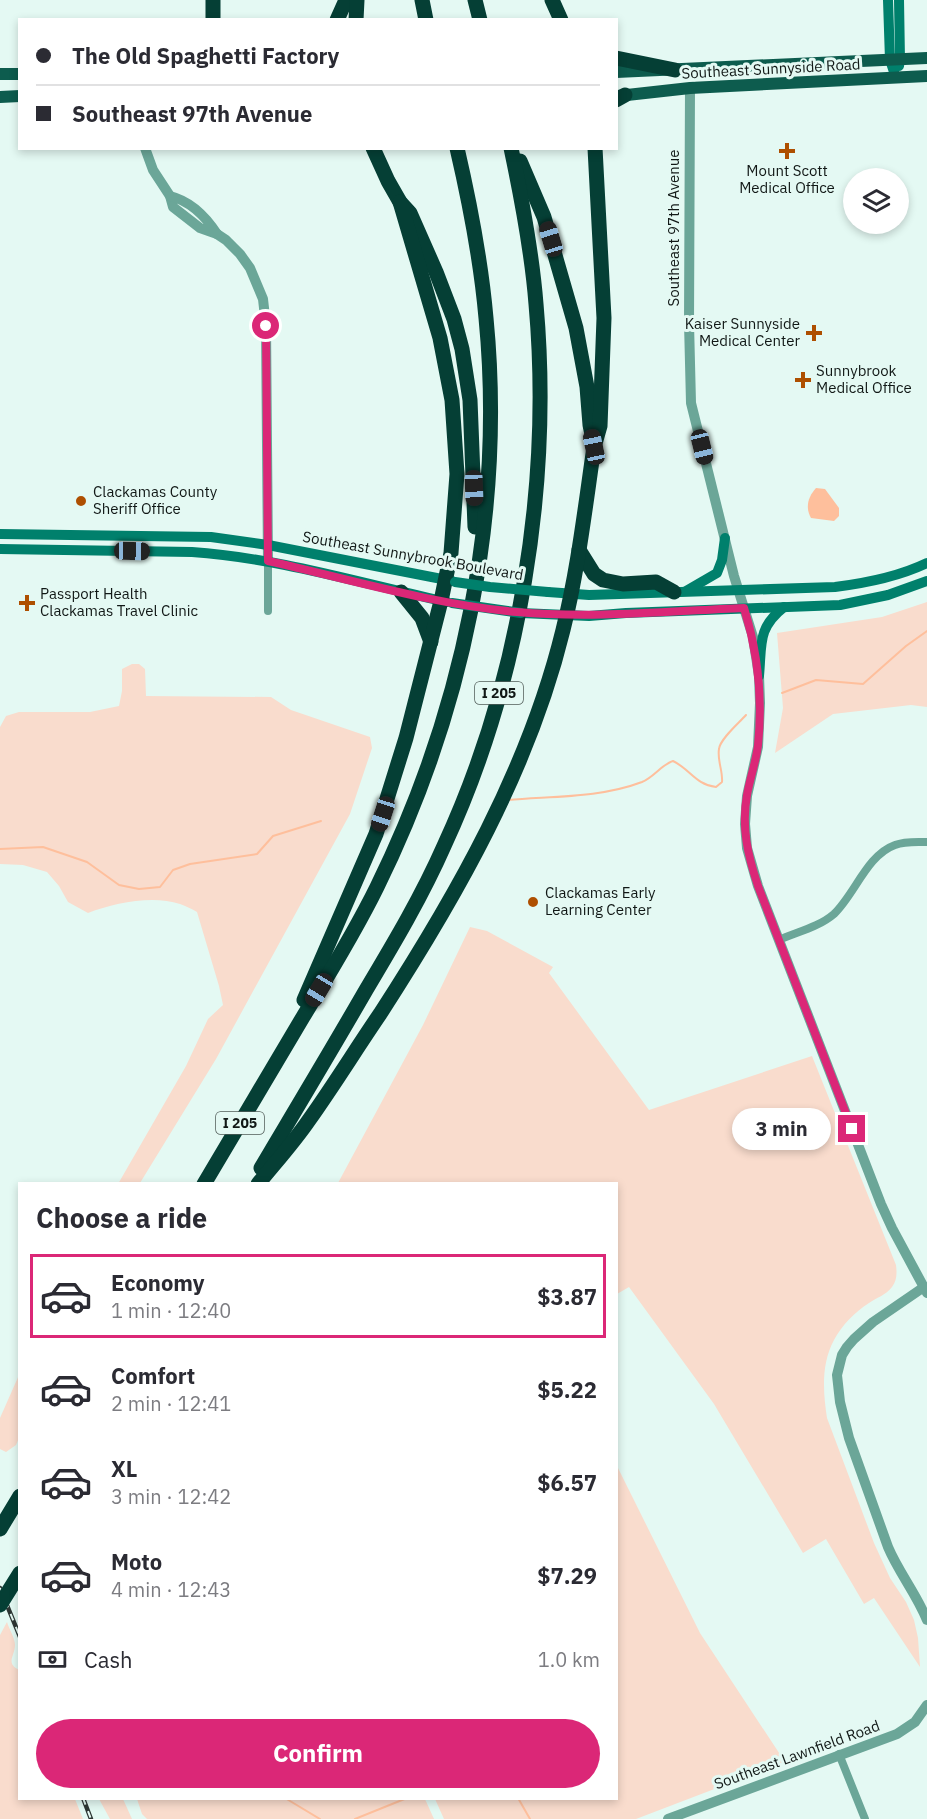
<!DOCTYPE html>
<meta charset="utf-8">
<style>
:root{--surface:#fff;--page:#f7f7f7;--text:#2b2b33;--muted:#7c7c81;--line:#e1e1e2;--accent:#db2777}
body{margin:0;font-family:"IBM Plex Sans",sans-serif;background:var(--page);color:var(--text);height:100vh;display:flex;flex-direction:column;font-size:22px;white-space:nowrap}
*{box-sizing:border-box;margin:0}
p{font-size:20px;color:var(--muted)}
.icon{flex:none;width:33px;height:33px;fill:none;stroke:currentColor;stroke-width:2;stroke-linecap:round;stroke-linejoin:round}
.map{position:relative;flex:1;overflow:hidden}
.details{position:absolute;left:18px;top:1182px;width:600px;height:618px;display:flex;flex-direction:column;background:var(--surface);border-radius:0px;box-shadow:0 3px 9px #0003}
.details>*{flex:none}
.top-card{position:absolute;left:18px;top:18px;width:600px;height:132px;border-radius:0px;box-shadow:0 3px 9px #0003;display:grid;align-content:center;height:132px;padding:0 18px;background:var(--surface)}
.controls{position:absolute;left:843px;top:168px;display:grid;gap:12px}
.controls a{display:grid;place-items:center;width:66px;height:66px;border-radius:50%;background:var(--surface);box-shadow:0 3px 9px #0003;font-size:30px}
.end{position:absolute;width:27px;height:27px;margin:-14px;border:8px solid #db2777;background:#fff;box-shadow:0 0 0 3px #fff}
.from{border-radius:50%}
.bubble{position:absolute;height:42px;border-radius:21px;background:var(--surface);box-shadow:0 3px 9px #0003;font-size:20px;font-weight:800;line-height:42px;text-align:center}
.car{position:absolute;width:18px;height:36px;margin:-18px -9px;border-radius:8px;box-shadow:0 0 4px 2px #0007;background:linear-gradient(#222 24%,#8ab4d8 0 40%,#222 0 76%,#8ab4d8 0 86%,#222 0)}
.top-card b{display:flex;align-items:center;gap:21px;height:57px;font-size:22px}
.top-card b+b{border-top:2px solid var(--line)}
.top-card i{width:15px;height:15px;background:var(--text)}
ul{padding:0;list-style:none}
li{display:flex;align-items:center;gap:18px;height:84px;margin:0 12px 9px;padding:0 6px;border:3px solid transparent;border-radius:0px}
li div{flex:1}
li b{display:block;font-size:22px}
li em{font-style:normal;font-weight:800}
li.active{border-color:var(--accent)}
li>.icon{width:54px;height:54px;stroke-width:1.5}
h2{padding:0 18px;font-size:27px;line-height:72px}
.pay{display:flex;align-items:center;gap:15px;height:66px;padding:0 18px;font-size:22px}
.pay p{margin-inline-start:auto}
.action{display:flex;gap:12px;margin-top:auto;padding:12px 18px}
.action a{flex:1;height:69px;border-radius:36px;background:var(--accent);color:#fff;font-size:24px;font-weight:800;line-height:69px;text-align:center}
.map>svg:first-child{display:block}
.green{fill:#f9dccd}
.water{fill:#febf9c}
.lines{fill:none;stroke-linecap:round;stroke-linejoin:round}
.stream{stroke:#febf9c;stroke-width:2}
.minor{stroke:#6ba698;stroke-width:8}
.tertiary{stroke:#6ba698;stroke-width:10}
.secondary{stroke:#00806c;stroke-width:10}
.primary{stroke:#0d5c4e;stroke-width:12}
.motorway{stroke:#053f35;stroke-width:15}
.rail-casing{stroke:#2d3634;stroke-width:4.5}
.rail{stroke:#e4f9f3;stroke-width:2;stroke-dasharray:7;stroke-linecap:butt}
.secondary-bridge{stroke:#00806c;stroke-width:10}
.motorway-bridge{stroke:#053f35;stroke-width:15}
.route{stroke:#db2777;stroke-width:8}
.poi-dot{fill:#ae4f00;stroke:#e4f9f3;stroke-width:2}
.labels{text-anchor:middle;stroke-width:6;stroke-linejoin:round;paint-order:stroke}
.shield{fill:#e4f9f3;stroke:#505c58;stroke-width:1.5}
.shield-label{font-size:14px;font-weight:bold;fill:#111816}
.street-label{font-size:15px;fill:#111816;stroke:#e4f9f3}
.poi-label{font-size:15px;fill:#111816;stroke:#e4f9f3;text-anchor:start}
</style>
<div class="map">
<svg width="927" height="1819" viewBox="0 0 927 1819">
<rect width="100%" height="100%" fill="#e4f9f3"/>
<g class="green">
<polygon points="927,602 927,707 911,705 833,714 775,753 783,708 777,633 882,617"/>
<path d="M132,664h7l6,5 1,27 125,1 20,13 79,27 2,11 -22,66 -134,245 -76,124 -22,1 68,-118 22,-47 15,-14 -4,-19 -22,-74c-5,-3 -11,-6 -17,-8 -28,-9 -65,-1 -92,9l-20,-11 -9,-16 -12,-14 -24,-7 -23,-1v-137l6,-11 13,-4h71l29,-6 3,-15v-22z"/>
<path d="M470,927l17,4 66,36 -4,6 100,137 163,-54 84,209c1,8 1,16 -4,22 -6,8 -16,11 -23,16 -14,9 -27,22 -35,37 -13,24 -11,52 -7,78l47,125 16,35 16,24 8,18 4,18 2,29 -46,-69 -10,6 -38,-65 -23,14 -89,-149 -85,-117 -12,7 -1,-110 -278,-1 85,-158z"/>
<polygon points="19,1375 19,1438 16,1445 6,1452 0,1449 0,1418"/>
<polygon points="617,1466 700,1633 785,1762 636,1819 444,1819 435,1799 616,1798"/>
<path d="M7,1622c2,7 8,16 8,23 0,11 -10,18 4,25l1,128 55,1 8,20h-83v-184z"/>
<polygon points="99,1799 123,1799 132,1819 110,1819"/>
<polygon points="137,1799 425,1799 434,1819 147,1819 142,1814"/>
</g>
<path class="water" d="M816,488l9,1 14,19v8l-5,5 -23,-3c-6,-11 -3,-21 5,-30z"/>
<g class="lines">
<g class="stream">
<polyline points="782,693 816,680 863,684 906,646 927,631"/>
<path d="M507,800c45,-4 93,-2 135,-18 12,-5 19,-17 31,-21 18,9 22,23 43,26l6,-5c1,-11 -5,-22 -3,-33 1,-10 20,-26 27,-34"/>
<polyline points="0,849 43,847 87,862 119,885 139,889 160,887 173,870 190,864 257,854 273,836 321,821"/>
<polyline points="285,1798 320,1819"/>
<polyline points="518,1798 530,1819"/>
<polyline points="355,1819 407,1798"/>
</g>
<g class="minor">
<polyline points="268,562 268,611"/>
<path d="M779,940c18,-8 40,-13 55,-26 21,-20 33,-59 61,-69 10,-4 21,-3 32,-3"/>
<polyline points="839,1754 865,1819"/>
</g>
<g class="tertiary">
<polyline points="690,88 689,323 691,403 734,576 753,637 759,676 760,703 758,747 747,796 745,824 747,848 758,886 881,1204 892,1228 927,1293"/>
<polyline points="145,148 153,170 170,196 173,207 200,228 217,234 226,240 240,254 250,268 263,299 266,326 268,562"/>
<path d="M170,196c20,5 36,21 47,38"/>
<path d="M924,1287l-51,35 -19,17 -7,8 -5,8 -5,20 3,27 9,36 39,109c11,26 28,46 39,73"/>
<polyline points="668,1819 897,1734 915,1722 927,1705"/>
</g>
<g class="secondary">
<polyline points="888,0 890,60 896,78"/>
<polyline points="899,66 900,59 899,0"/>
<polyline points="0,534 211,537 268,545 452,581"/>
<path d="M0,549l192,3c87,6 171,32 255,50"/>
<polyline points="686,591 717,573 722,560 725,538"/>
<path d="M548,592l41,3 246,-8c32,-4 63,-10 92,-24"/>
<polyline points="521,613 589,616 626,613 840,605 888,595 927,581"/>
<path d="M759,676c3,-31 -2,-48 25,-69"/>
</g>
<g class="primary">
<polyline points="616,72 927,58"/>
<polyline points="0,74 20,74"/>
<polyline points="618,96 690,88 927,76"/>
<polyline points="0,97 20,96"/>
</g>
<g class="motorway">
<polyline points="213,0 213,20"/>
<polyline points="422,0 426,20"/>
<polyline points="475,0 480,20"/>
<polyline points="552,0 561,20"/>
<polyline points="337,20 346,0"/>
<polyline points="356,20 357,0"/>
<polyline points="616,58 675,70"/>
<polyline points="616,100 625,95"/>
<polyline points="373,148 388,181 400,202 410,213 436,272 454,319 462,349 470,400 475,527"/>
<polyline points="520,161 544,217 576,328 587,387 590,425 594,444"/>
<polyline points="579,550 594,574 603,580 623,584 656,582 674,592"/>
<polyline points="401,592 422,618 431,642"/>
<polyline points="304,1000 376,834 406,738 441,601 451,553 457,474 452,400 440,338 400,202"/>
<path d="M261,1168c35,-59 71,-119 105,-178 28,-47 56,-94 78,-144 76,-164 108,-362 92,-542 -4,-52 -14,-104 -25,-156"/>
<path d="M204,1184c33,-56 66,-111 99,-167 26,-43 52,-85 74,-130 86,-175 128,-374 109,-569 -5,-57 -16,-114 -29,-170"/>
<path d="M258,1184c17,-21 36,-42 51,-64 25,-35 47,-71 71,-106 77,-119 149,-245 183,-384 15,-60 22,-122 31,-183l6,-21 4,-108 -9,-170"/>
<polyline points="0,1529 20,1496"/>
</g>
<defs>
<g id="rail">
<polyline points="0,1588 20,1637"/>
<polyline points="83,1798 91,1819"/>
</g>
</defs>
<use href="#rail" class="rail-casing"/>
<use href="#rail" class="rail"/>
<g class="secondary-bridge">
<polyline points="455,582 490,587 548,592"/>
<polyline points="452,603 521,613"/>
</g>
<polyline class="motorway-bridge" points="0,1605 20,1573"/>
</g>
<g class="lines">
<path class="route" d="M266,326l2,235c81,18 167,44 249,51 76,7 152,-1 227,-4 14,45 19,90 14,137 -2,17 -8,33 -11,50 -6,32 1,61 11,91l94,243"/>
</g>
<g class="poi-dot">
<path d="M784 142h6v6h6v6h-6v6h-6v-6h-6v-6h6z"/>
<path d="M811 324h6v6h6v6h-6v6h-6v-6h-6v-6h6z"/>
<path d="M800 371h6v6h6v6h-6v6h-6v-6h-6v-6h6z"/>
<circle cx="81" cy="501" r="6"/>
<path d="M24 594h6v6h6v6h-6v6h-6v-6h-6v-6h6z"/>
<circle cx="533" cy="902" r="6"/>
</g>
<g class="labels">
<g class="shield">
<rect x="475" y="682" width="48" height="22" rx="4.5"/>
<rect x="216" y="1112" width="48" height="22" rx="4.5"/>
</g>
<g class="shield-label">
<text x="499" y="698">I 205</text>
<text x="240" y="1128">I 205</text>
</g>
<g class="street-label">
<text transform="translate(771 69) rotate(-3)" y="5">Southeast Sunnyside Road</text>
<text transform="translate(674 228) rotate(-90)" y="5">Southeast 97th Avenue</text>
<text transform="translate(413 556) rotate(10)" y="5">Southeast Sunnybrook Boulevard</text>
<text transform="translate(797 1755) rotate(-20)" y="5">Southeast Lawnfield Road</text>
</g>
<g class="poi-label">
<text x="787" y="176" text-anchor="middle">Mount Scott<tspan x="787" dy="17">Medical Office</tspan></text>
<text x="800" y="329" text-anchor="end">Kaiser Sunnyside<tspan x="800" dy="17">Medical Center</tspan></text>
<text x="816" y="376">Sunnybrook<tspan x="816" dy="17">Medical Office</tspan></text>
<text x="93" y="497">Clackamas County<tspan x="93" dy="17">Sheriff Office</tspan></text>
<text x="40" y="599">Passport Health<tspan x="40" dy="17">Clackamas Travel Clinic</tspan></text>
<text x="545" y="898">Clackamas Early<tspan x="545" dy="17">Learning Center</tspan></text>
</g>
</g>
</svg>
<div class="controls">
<a><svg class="icon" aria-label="layers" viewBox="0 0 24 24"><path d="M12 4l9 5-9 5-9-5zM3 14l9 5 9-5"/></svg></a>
</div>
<i class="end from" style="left:266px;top:326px"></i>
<i class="end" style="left:852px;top:1129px"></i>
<div class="bubble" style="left:732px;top:1108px;width:99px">3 min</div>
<i class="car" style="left:551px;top:239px;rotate:343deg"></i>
<i class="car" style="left:594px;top:447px;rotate:348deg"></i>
<i class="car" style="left:702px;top:447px;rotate:166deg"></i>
<i class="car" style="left:474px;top:488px;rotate:178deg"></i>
<i class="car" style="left:132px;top:551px;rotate:91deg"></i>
<i class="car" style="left:383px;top:814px;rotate:198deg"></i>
<i class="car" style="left:319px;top:990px;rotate:211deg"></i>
<div class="top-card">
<b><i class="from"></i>The Old Spaghetti Factory</b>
<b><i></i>Southeast 97th Avenue</b>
</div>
<section class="details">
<h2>Choose a ride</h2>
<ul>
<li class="active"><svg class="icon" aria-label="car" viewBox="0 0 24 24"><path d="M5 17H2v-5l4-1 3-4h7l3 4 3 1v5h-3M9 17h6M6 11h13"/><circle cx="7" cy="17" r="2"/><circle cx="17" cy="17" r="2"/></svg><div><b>Economy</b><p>1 min · 12:40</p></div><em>$3.87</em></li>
<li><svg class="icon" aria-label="car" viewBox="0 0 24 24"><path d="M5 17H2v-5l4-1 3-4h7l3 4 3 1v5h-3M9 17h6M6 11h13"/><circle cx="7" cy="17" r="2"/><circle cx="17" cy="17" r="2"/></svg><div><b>Comfort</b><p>2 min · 12:41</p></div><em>$5.22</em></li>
<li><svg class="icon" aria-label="car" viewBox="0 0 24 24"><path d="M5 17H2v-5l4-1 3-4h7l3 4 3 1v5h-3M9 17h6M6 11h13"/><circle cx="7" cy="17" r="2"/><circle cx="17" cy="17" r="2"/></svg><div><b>XL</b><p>3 min · 12:42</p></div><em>$6.57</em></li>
<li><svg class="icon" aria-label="car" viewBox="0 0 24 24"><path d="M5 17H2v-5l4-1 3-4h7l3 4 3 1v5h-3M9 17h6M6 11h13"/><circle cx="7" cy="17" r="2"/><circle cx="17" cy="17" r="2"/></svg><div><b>Moto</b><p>4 min · 12:43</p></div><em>$7.29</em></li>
</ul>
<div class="pay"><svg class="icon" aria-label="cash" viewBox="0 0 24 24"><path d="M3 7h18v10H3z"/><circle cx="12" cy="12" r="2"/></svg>Cash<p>1.0 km</p></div>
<div class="action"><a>Confirm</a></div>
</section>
</div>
